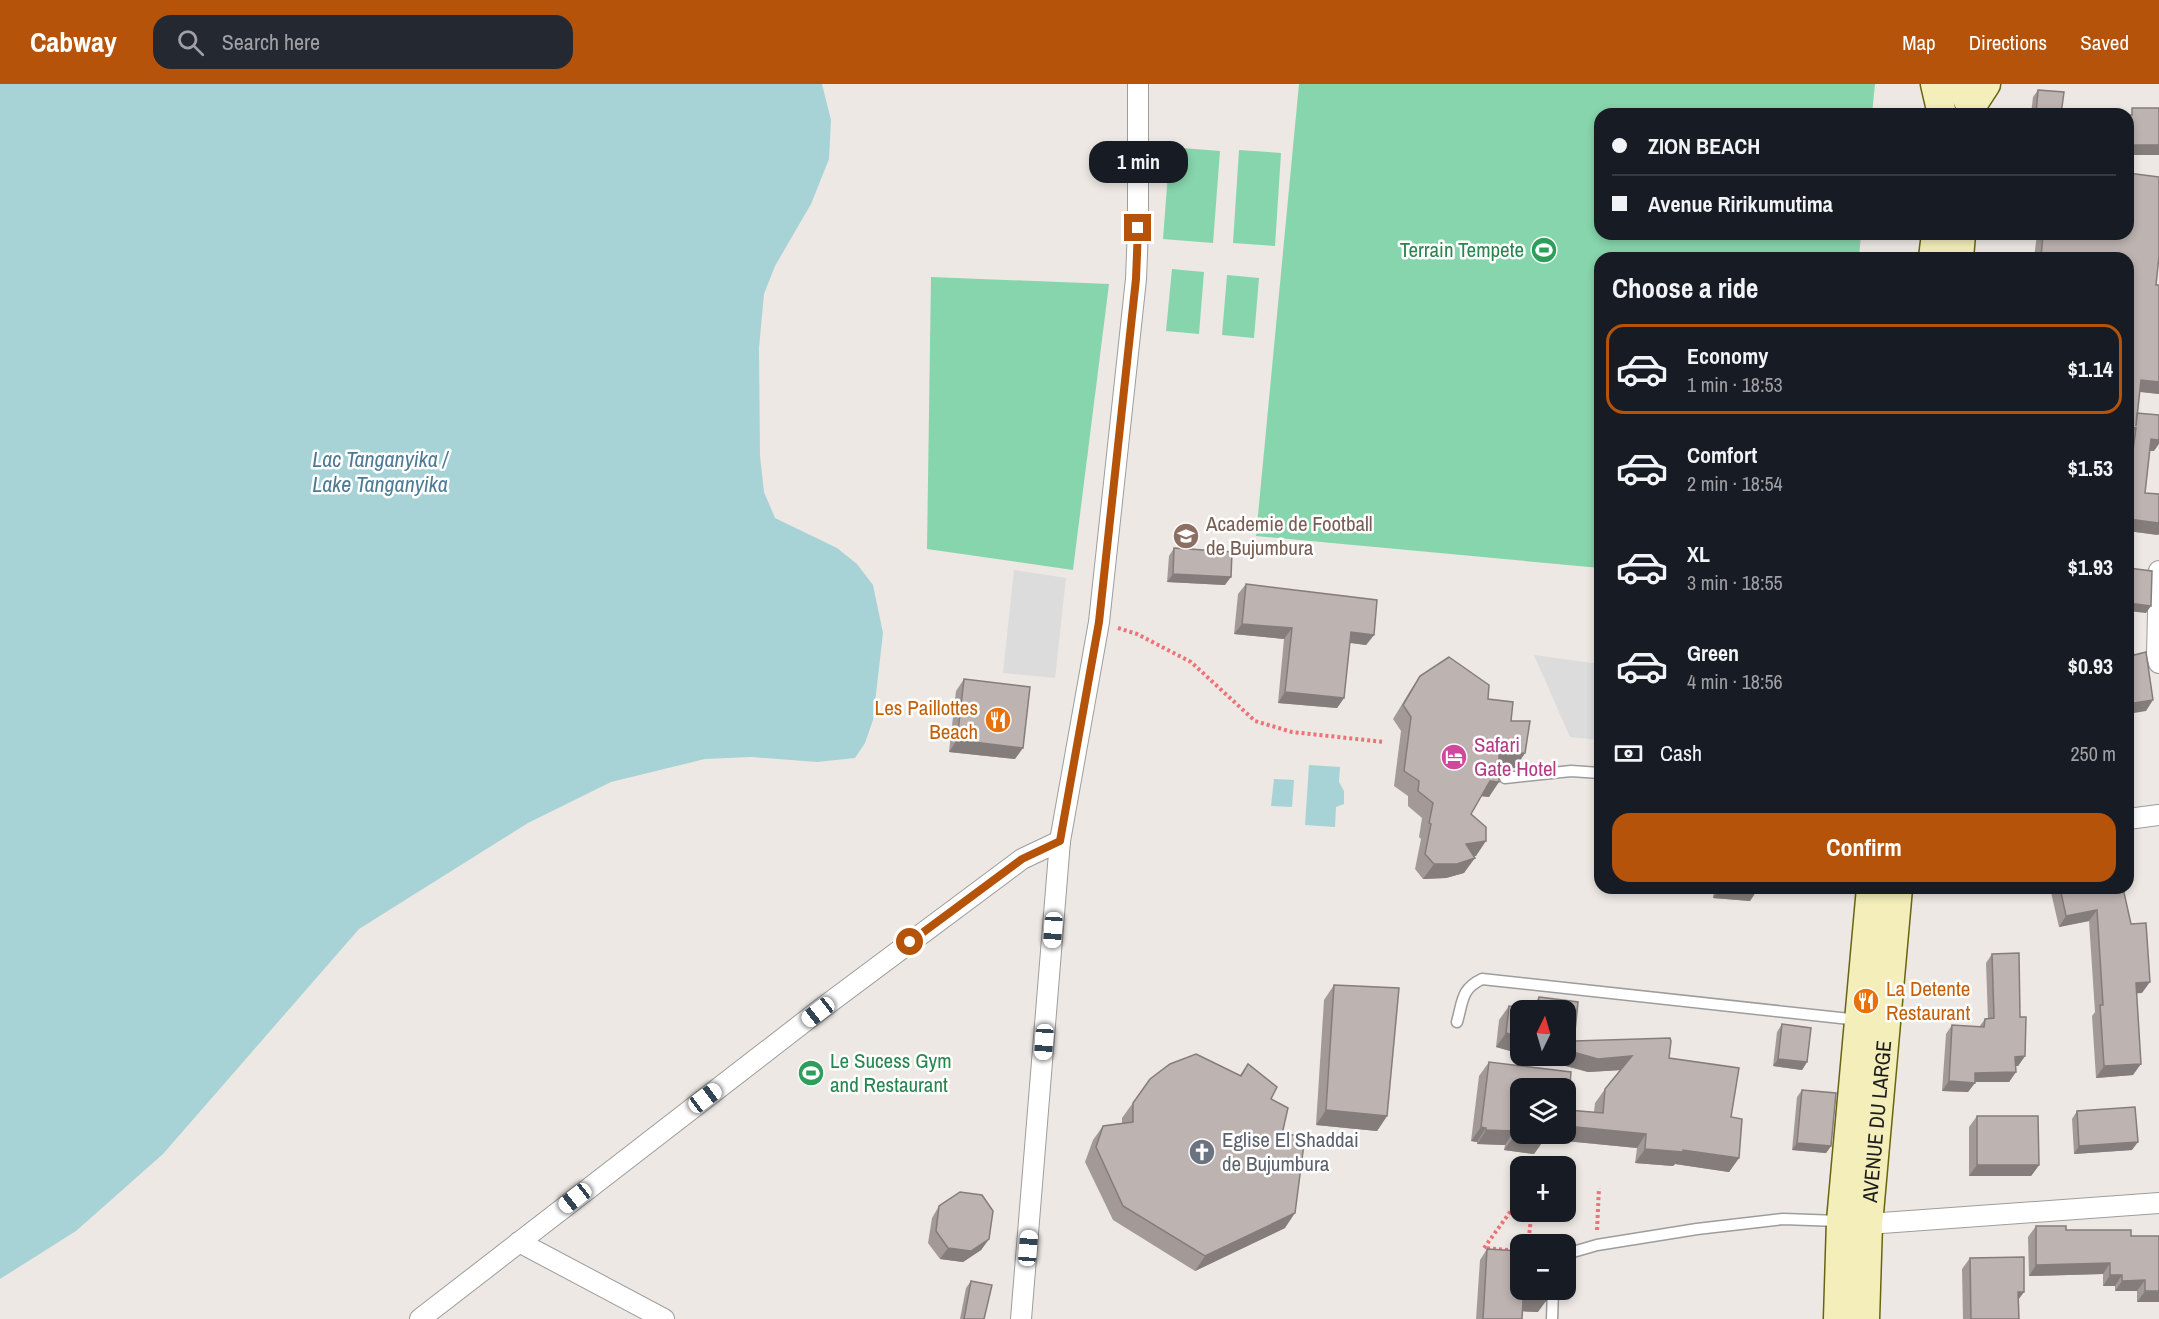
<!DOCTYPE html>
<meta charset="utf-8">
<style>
:root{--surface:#171b24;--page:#242831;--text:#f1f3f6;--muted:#9ea1a6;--line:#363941;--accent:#b45309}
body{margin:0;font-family:"Archivo Narrow",sans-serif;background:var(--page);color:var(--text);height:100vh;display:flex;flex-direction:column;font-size:22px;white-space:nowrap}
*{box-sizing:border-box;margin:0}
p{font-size:20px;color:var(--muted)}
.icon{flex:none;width:33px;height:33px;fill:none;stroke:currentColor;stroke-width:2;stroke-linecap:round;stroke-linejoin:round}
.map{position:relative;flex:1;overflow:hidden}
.side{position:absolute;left:1594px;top:168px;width:540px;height:642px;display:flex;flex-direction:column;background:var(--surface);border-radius:18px;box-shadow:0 3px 9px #0003}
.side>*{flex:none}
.hud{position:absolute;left:1594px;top:24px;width:540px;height:132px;border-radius:18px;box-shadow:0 3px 9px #0003;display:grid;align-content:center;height:132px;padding:0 18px;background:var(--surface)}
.needle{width:39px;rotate:5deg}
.fabs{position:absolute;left:1510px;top:916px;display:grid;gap:12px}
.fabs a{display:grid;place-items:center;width:66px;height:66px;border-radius:12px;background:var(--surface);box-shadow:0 3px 9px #0003;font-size:30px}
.end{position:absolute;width:27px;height:27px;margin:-14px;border:8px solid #b45309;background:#fff;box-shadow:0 0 0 3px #fff}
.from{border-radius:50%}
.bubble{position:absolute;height:42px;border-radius:18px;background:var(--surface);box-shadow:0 3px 9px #0003;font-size:20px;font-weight:700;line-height:42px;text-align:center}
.car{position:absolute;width:18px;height:36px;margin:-18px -9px;border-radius:8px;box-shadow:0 0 4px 2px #0007;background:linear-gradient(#fff 24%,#345 0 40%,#fff 0 76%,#345 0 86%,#fff 0)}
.hud b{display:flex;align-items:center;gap:21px;height:57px;font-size:22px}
.hud b+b{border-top:2px solid var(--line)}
.hud i{width:15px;height:15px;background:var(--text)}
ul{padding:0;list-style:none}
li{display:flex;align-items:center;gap:18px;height:90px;margin:0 12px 9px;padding:0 6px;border:3px solid transparent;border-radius:18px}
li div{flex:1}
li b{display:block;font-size:22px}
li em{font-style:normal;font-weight:700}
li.on{border-color:var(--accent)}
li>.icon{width:54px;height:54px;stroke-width:1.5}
h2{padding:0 18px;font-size:27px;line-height:72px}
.pay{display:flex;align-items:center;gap:15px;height:66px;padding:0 18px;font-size:22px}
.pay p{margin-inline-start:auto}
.cta{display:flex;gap:12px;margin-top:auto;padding:12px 18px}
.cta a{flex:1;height:69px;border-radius:18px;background:var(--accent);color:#fff;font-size:24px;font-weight:700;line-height:69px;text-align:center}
header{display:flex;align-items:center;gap:36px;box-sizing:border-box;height:84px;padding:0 30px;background:var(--accent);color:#fff}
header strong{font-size:28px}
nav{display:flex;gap:33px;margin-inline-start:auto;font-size:21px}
.search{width:420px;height:54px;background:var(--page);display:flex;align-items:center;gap:15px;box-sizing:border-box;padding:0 21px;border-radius:18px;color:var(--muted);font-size:22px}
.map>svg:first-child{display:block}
.pitch{fill:#87d5ac}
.parking{fill:#dcdcdc}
.water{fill:#a7d3d7}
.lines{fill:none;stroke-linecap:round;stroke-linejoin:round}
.lane-casing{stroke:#9d9d9d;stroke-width:13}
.street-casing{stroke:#9d9d9d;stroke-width:22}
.secondary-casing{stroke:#68650e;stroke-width:31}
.path{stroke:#ed7379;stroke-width:4;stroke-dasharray:3 3;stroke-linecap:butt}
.lane{stroke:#fff;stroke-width:10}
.street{stroke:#fff;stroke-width:20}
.secondary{stroke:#f3eeba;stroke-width:28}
.wall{fill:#a39a97}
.shaded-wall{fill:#847d7b}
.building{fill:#bdb3b0;stroke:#847d7b;stroke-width:1.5}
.route{stroke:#b45309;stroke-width:8}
.labels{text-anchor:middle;stroke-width:5;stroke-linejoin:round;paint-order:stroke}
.leisure-label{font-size:21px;fill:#27864d;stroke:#fff;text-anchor:end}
.education-label{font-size:21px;fill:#785e54;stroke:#fff;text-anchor:start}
.food-label{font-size:21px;fill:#c56008;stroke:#fff;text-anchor:end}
.hotel-label{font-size:21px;fill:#b23c85;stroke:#fff;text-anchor:start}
.street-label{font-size:21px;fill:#1c1c1c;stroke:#fff}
.worship-label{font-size:21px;fill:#5b616d;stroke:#fff;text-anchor:start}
.water-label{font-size:22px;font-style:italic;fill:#4c7a94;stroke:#fff}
</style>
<header>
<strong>Cabway</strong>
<div class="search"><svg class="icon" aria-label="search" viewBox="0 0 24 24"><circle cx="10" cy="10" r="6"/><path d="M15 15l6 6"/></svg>Search here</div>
<nav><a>Map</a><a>Directions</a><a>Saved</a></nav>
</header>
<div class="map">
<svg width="2159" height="1235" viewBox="0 0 2159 1235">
<rect width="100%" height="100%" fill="#ede8e3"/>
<g class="pitch">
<polygon points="1299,0 1875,0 1872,30 1600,30 1600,150 1861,150 1859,174 1600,174 1600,484 1256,452"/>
<polygon points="1170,63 1220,67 1213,159 1163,155"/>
<polygon points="1239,66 1281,69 1275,162 1233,159"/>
<polygon points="1172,185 1204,188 1199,250 1166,247"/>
<polygon points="1227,191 1259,194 1254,254 1222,251"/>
<polygon points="931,193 1109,200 1073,486 927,465"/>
</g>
<g class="parking">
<polygon points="1014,486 1066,494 1055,594 1003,589"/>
<polygon points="1534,571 1600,580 1600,656 1570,653"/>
</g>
<g class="water">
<polygon points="0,0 822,0 831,36 829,75 811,120 775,182 764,210 759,264 760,372 764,408 775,434 837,464 857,480 873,501 883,549 873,636 865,659 855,674 817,678 751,673 705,675 611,698 528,739 359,845 163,1070 76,1147 0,1195"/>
<polygon points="1309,681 1340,683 1339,698 1344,707 1344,720 1336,723 1335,743 1305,741"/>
<polygon points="1274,695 1294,696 1292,723 1271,722"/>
</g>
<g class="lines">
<defs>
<g id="lane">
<polyline points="1505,694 1571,687 1600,689"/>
<path d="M1457,938c6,-21 4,-33 25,-43l377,41"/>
<polyline points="1566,1170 1597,1161 1697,1145 1783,1135 1839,1137"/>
<polyline points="1552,1235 1553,1206"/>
</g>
<g id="street">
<polyline points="2159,487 2157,571 2159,579"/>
<polyline points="2128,735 2159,731"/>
<polyline points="1856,1139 1868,1140 2159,1119"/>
<polyline points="519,1158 664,1235"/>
<polyline points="420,1235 817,928 1022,775 1060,757"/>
<polyline points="1021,1235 1060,757 1099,538 1136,195 1138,144 1138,0"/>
</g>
<g id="secondary">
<polyline points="1935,0 1942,30"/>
<polyline points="1960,0 1971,23 1971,30"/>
<polyline points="1971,23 1986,0"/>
<polyline points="1933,174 1936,150"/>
<polyline points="1959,174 1961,150"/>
<polyline points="1838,1235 1841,1137 1871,804"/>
<path id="s1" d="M1865,1235l3,-95 30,-336"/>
</g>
</defs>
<use href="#lane" class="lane-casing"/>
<use href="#street" class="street-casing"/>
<use href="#secondary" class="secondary-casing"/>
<g class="path">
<polyline points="1118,544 1137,550 1191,578 1255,637 1292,648 1384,658"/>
<polyline points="1521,1113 1484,1164 1521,1167"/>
<polyline points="1597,1146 1599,1104"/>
<polyline points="1528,1161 1531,1134"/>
</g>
<use href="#lane" class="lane"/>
<use href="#street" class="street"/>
<use href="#secondary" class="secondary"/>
</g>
<g class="wall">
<polygon points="2038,6 2061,30 2031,30 2033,13"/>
<polygon points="2037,150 2128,150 2156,201 2159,201 2159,310 2140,308 2137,329 2154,367 2150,367 2145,409 2158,451 2128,447 2128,174 2034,174"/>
<polygon points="1174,464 1225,501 1167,498 1169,472"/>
<polygon points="1246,500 1374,551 1366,561 1350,559 1344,614 1337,624 1278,619 1284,555 1234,550 1238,510"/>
<polygon points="1420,592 1488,615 1511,637 1525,669 1515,684 1499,685 1489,713 1481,712 1471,730 1476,772 1473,772 1464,789 1446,794 1423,795 1415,785 1421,755 1419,753 1422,734 1408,722 1408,712 1394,702 1401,647 1393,635 1410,607"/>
<polygon points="964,595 1015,675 949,668 956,607"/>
<polygon points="1714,804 1758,804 1750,817 1713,814"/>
<polygon points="2050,804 2123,804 2142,909 2137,909 2133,991 2096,994 2092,932 2095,928 2089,837 2059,843"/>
<polygon points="1992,870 2020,933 2025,972 2018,982 2016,982 2016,988 2009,998 1975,998 1968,1008 1942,1007 1946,950 1952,941 1979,943 1985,935 1988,935 1986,879"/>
<polygon points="1334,901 1387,1032 1377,1047 1316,1041 1324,916"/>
<polygon points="1539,913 1574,957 1669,974 1731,1033 1739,1074 1729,1088 1675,1080 1673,1082 1635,1079 1637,1064 1544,1055 1534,1070 1504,1066 1505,1061 1477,1060 1477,1058 1471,1057 1479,992 1489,978 1568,1026 1594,1028 1595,1019 1605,1005 1621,986 1588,988 1529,972 1566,972 1521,970 1496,963 1499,936 1509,922 1530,925"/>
<polygon points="1782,940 1807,978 1802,986 1773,982 1777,948"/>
<polygon points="1248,980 1271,1015 1282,1050 1285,1144 1195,1187 1113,1136 1085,1078 1093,1056 1103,1042 1122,1039 1122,1034 1150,995 1240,991"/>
<polygon points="1802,1006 1831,1062 1826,1069 1792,1066 1797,1013"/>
<polygon points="2077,1027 2132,1066 2074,1070 2072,1035"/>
<polygon points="1977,1032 2039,1081 2031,1092 1969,1092 1969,1043"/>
<polygon points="939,1122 989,1155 981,1166 963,1178 940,1175 928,1159 932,1134"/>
<polygon points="2036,1142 2066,1146 2131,1152 2159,1218 2137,1218 2137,1207 2115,1207 2115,1202 2103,1202 2103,1190 2029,1192 2028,1153"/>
<polygon points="1487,1165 1538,1228 1522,1227 1522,1235 1476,1235 1480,1176"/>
<polygon points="1970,1174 2018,1216 2019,1235 1963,1235 1962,1185"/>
<polygon points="971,1197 984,1235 960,1235 966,1204"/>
</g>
<g class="shaded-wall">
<rect x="2128" y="61" width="31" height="10"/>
<polygon points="2141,296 2159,298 2159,310 2133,307"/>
<polygon points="2128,343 2136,344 2128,354"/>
<polygon points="2151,355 2159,356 2159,360 2154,367 2143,366"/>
<polygon points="2128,435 2159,439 2159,450 2158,451 2128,447"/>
<polygon points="1173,490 1231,493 1225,501 1167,498"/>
<polygon points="2128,519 2151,522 2146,529 2128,527"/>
<polygon points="1242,540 1292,544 1284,555 1234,550"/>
<polygon points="1351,548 1374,551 1366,561 1344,558"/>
<polygon points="1285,608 1344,614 1337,624 1278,619"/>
<polygon points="2153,616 2146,627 2128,630 2128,620"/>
<polygon points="957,656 1023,664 1015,675 949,668"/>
<polygon points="1525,669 1515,684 1489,685 1499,670"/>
<polygon points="1490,697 1499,698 1489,713 1480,712"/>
<polygon points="1486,757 1476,772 1456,775 1466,760"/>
<polygon points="1475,774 1464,789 1446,794 1423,795 1434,780"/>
<polygon points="1720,804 1737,804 1758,805 1750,817 1713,814"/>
<polygon points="2097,826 2089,837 2059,843 2066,832"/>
<polygon points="2150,898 2142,909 2128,910 2136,899"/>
<polygon points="1506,949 1521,953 1521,970 1496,963"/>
<polygon points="1566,966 1632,972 1623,986 1588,988 1529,972 1566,972"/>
<polygon points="2025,972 2018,982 2009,982 2015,973"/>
<polygon points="1778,975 1807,978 1802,986 1773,982"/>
<polygon points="2141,980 2133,991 2096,994 2104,982"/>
<polygon points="2016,988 2009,998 1969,998 1975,989"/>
<polygon points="1949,997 1975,999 1968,1008 1942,1007"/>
<polygon points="1326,1026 1387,1032 1377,1047 1316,1041"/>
<polygon points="1566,1042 1646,1050 1637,1064 1536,1054 1539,1050 1566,1050"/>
<polygon points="1481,1043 1486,1044 1477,1058 1471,1057"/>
<polygon points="1486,1046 1514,1047 1505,1061 1477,1060"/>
<polygon points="1514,1052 1544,1056 1534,1070 1504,1066"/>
<polygon points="2138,1058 2132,1066 2074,1070 2079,1062"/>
<polygon points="1797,1059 1831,1062 1826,1069 1792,1066"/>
<polygon points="1645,1065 1683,1066 1739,1074 1729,1088 1675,1080 1673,1082 1635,1079"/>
<polygon points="1977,1081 2039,1081 2031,1092 1969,1092"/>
<polygon points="1295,1129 1285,1144 1195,1187 1205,1172"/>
<polygon points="989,1155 981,1166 963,1178 940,1175 948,1164"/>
<polygon points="2110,1179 2103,1190 2029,1192 2036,1181"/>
<polygon points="2110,1191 2122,1191 2115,1202 2103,1202"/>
<polygon points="2145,1196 2137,1207 2115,1207 2122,1197"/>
<polygon points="2145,1207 2159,1207 2159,1218 2137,1218"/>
<polygon points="2018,1208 2024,1208 2016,1219"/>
<polygon points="1523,1216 1546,1217 1538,1228 1515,1227"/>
</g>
<g class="building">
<polygon points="2038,6 2064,8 2061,30 2036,30"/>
<polygon points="2132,24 2159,24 2159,61 2128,61 2128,31 2132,31"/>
<polygon points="2100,28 2118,30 2100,30"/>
<polygon points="2128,89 2159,93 2159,172 2156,201 2159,201 2159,298 2141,296 2136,342 2137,329 2159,331 2159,356 2151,355 2145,409 2159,410 2159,439 2128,435 2128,381 2131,381 2136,344 2128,343 2128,174 2041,174 2043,150 2128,150"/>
<polygon points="1174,464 1232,468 1231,493 1173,490"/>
<polygon points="2128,484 2152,487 2151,522 2128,519"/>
<polygon points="1246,500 1377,516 1374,551 1351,548 1344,614 1285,608 1292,544 1242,540"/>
<polygon points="2128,558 2130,558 2134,571 2146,568 2153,616 2128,620"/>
<polygon points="1449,573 1489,601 1488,615 1513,618 1511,637 1530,637 1525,669 1499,670 1499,698 1490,697 1471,730 1486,743 1486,757 1466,760 1475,774 1457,780 1434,780 1425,770 1431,740 1429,739 1433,719 1418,707 1419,697 1404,687 1411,633 1403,621 1420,592"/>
<polygon points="964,595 1030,603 1023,664 957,656"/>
<polygon points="1737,804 1758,804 1758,805"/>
<polygon points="2060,804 2123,804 2131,840 2146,839 2150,898 2136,899 2141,980 2104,982 2100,921 2103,921 2097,826 2066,832"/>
<polygon points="2019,869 2020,933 2026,933 2025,972 2015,973 2016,988 1975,989 1975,999 1949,997 1952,941 1984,943 1985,935 1994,934 1992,870"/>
<polygon points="1334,901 1399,904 1387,1032 1326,1026"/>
<polygon points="1539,913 1578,918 1574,957 1670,954 1671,957 1669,974 1739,984 1731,1033 1742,1035 1739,1074 1683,1066 1683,1068 1645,1065 1646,1050 1566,1042 1566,1005 1521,1005 1521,1050 1545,1050 1544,1056 1514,1052 1514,1047 1486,1046 1486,1044 1481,1043 1489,978 1571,988 1568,1026 1603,1029 1605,1005 1632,972 1598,975 1566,966 1566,927 1521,927 1521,953 1506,949 1509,922 1537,926"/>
<polygon points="1782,940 1811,944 1807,978 1778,975"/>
<polygon points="1196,970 1241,992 1248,980 1277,1003 1271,1015 1288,1024 1282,1050 1305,1052 1295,1129 1205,1172 1123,1122 1096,1063 1103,1042 1133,1038 1133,1019 1150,995 1170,980"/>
<polygon points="1802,1006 1836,1009 1831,1062 1797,1059"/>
<polygon points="2135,1023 2138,1058 2079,1062 2077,1027"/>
<polygon points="1977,1032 2038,1032 2039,1081 1977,1081"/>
<polygon points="960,1108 982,1111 993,1127 989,1155 971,1167 948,1164 936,1147 939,1122"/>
<polygon points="2036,1142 2066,1142 2066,1146 2131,1146 2131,1152 2159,1152 2159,1207 2145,1207 2145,1196 2122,1197 2122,1191 2110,1191 2110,1179 2036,1181"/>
<polygon points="1487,1165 1521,1167 1521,1206 1547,1206 1546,1217 1523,1216 1522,1235 1483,1235"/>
<polygon points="2024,1173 2024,1208 2018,1208 2019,1235 1971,1235 1970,1174"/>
<polygon points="971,1197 992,1201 984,1235 964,1235"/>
</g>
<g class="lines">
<polyline class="route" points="910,858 1022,775 1060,757 1099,538 1136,195 1138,144"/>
</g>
<defs>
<symbol id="stadium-disc" viewBox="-11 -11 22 22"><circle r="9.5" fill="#2e9e5b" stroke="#fff"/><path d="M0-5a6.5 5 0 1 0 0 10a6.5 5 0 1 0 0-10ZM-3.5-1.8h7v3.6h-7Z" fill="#fff"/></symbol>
<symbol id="school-disc" viewBox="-11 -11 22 22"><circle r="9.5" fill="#8d6e63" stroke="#fff"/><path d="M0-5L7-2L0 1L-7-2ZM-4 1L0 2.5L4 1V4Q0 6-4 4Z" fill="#fff"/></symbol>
<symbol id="restaurant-disc" viewBox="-11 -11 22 22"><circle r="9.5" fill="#e8710a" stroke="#fff"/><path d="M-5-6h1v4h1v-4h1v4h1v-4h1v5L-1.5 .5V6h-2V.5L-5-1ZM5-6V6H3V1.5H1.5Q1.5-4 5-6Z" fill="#fff"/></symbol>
<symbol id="hotel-disc" viewBox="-11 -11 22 22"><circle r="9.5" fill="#d1479c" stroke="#fff"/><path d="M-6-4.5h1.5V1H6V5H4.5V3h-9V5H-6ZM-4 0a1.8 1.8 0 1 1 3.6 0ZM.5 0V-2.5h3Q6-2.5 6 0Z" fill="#fff"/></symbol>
<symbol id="church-disc" viewBox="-11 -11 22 22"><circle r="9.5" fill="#6b7280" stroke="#fff"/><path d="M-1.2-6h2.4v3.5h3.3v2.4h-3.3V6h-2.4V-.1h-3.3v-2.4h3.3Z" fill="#fff"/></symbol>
</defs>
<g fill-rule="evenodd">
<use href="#stadium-disc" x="1529" y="151" width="30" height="30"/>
<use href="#school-disc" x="1171" y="437" width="30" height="30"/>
<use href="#restaurant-disc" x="983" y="621" width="30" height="30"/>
<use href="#hotel-disc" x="1439" y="658" width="30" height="30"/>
<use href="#restaurant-disc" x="1851" y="902" width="30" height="30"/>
<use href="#stadium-disc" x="796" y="974" width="30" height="30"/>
<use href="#church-disc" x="1187" y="1053" width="30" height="30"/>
</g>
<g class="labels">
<g class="leisure-label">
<text x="1524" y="173">Terrain Tempete</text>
<text x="830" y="984" text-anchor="start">Le Sucess Gym<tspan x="830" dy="24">and Restaurant</tspan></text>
</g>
<g class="education-label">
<text x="1206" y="447">Academie de Football<tspan x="1206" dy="24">de Bujumbura</tspan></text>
</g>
<g class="food-label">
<text x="978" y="631">Les Paillottes<tspan x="978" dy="24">Beach</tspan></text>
<text x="1886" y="912" text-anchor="start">La Detente<tspan x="1886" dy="24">Restaurant</tspan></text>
</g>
<g class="hotel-label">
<text x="1474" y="668">Safari<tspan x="1474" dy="24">Gate Hotel</tspan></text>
</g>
<g class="street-label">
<text dy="7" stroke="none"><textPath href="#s1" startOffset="198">AVENUE DU LARGE</textPath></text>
</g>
<g class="worship-label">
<text x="1222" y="1063">Eglise El Shaddai<tspan x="1222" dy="24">de Bujumbura</tspan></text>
</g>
<g class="water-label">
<text x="380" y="383">Lac Tanganyika /<tspan x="380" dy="25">Lake Tanganyika</tspan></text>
</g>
</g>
</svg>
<div class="fabs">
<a><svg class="needle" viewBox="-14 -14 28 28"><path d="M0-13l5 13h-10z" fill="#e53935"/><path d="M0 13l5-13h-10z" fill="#9ea1a6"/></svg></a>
<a><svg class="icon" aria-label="layers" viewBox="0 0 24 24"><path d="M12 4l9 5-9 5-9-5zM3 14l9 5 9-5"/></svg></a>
<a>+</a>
<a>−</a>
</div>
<i class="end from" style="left:910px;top:858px"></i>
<i class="end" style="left:1138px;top:144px"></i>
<div class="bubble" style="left:1089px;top:57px;width:99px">1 min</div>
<i class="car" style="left:1053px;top:846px;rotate:184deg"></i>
<i class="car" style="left:818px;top:928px;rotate:232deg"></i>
<i class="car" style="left:1044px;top:958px;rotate:184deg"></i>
<i class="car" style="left:705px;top:1014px;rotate:53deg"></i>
<i class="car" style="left:575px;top:1114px;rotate:232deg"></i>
<i class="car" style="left:1028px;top:1164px;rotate:5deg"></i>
<div class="hud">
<b><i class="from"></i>ZION BEACH</b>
<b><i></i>Avenue Ririkumutima</b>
</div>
<section class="side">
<h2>Choose a ride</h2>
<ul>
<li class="on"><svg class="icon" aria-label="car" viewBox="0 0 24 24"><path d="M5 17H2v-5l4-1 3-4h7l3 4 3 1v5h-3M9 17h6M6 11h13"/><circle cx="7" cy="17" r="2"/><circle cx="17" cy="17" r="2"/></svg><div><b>Economy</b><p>1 min · 18:53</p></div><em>$1.14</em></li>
<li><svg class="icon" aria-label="car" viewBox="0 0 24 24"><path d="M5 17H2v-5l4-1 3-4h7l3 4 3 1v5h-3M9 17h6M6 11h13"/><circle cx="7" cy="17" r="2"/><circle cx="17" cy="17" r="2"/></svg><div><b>Comfort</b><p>2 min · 18:54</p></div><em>$1.53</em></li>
<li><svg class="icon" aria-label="car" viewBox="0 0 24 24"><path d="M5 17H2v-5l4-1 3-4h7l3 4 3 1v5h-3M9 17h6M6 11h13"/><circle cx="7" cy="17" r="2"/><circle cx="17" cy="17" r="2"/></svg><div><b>XL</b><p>3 min · 18:55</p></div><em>$1.93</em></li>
<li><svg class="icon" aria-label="car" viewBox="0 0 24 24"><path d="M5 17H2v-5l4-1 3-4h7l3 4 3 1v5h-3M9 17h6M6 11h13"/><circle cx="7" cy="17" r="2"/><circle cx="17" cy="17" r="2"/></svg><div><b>Green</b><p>4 min · 18:56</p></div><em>$0.93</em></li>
</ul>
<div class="pay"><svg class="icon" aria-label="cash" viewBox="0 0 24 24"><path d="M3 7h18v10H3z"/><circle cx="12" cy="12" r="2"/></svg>Cash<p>250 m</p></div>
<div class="cta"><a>Confirm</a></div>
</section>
</div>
